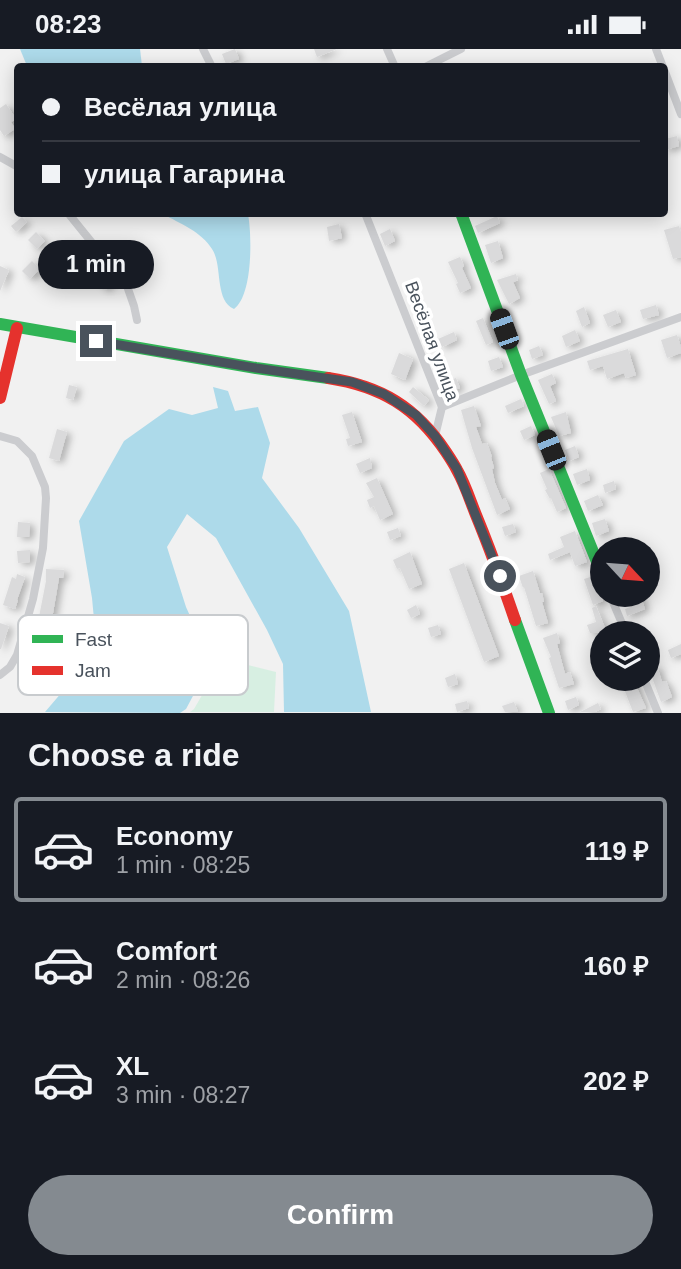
<!DOCTYPE html>
<meta charset="utf-8">
<style>
:root{--surface:#171b24;--page:#242831;--text:#f1f3f6;--muted:#9ea1a6;--line:#363941;--accent:#848a90}
body{margin:0;font-family:Helvetica,sans-serif;background:var(--page);color:var(--text);height:100vh;display:flex;flex-direction:column;font-size:26px;white-space:nowrap}
*{box-sizing:border-box;margin:0}
p{font-size:23px;color:var(--muted)}
.icon{flex:none;width:38px;height:38px;fill:none;stroke:currentColor;stroke-width:2;stroke-linecap:round;stroke-linejoin:round}
.map{position:relative;height:664px;overflow:hidden}
.sheet{display:flex;flex-direction:column;background:var(--surface);flex:1}
.sheet>*{flex:none}
.guide{position:absolute;left:14px;top:14px;width:654px;height:154px;border-radius:7px;box-shadow:0 4px 18px #0003;display:grid;align-content:center;height:154px;padding:0 28px;background:var(--surface)}
.needle{width:46px;rotate:116deg}
.fabs{position:absolute;left:590px;top:488px;display:grid;gap:14px}
.fabs a{display:grid;place-items:center;width:70px;height:70px;border-radius:50%;background:var(--surface);box-shadow:0 4px 18px #0003;font-size:35px}
.end{position:absolute;width:32px;height:32px;margin:-16px;border:9px solid #49525c;background:#fff;box-shadow:0 0 0 4px #fff}
.from{border-radius:50%}
.bubble{position:absolute;height:49px;border-radius:24px;background:var(--surface);box-shadow:0 4px 18px #0003;font-size:23px;font-weight:800;line-height:49px;text-align:center}
.car{position:absolute;width:21px;height:42px;margin:-21px -10px;border-radius:9px;box-shadow:0 0 5px 2px #0007;background:linear-gradient(#222 24%,#8ab4d8 0 40%,#222 0 76%,#8ab4d8 0 86%,#222 0)}
.guide b{display:flex;align-items:center;gap:24px;height:66px;font-size:26px}
.guide b+b{border-top:2px solid var(--line)}
.guide i{width:18px;height:18px;background:var(--text)}
ul{padding:0;list-style:none}
li{display:flex;align-items:center;gap:21px;height:105px;margin:0 14px 10px;padding:0 14px;border:4px solid transparent;border-radius:7px}
li div{flex:1}
li b{display:block;font-size:26px}
li em{font-style:normal;font-weight:800}
li.current{border-color:var(--accent)}
li>.icon{width:63px;height:63px;stroke-width:1.5}
h2{padding:0 28px;font-size:32px;line-height:84px}
.button{display:flex;gap:14px;margin-top:auto;padding:14px 28px}
.button a{flex:1;height:80px;border-radius:42px;background:var(--accent);color:#fff;font-size:28px;font-weight:800;line-height:80px;text-align:center}
.status{display:flex;justify-content:space-between;align-items:center;height:49px;padding:0 35px;background:var(--surface);direction:ltr}
.status svg{height:19px;fill:currentColor}
.map>svg:first-child{display:block}
.green{fill:#d7efe2}
.water{fill:#addaea}
.building{fill:#dadadb;filter:url(#shadow)}
.lines{fill:none;stroke-linecap:round;stroke-linejoin:round}
.street{stroke:#cbcccf;stroke-width:8}
.fast{stroke:#30b455;stroke-width:12}
.jam{stroke:#e5322d;stroke-width:12}
.route{stroke:#49525c;stroke-width:9}
.labels{text-anchor:middle;stroke-width:7;stroke-linejoin:round;paint-order:stroke}
.street-label{font-size:18px;fill:#49525c;stroke:#fff}
.key{fill:#fff;stroke:#c8cbce;stroke-width:2}
.key-label{font-size:19px;fill:#49525c}
</style>
<div class="status"><b>08:23</b><svg viewBox="0 0 49 12"><path d="M0 12V9h3v3zM5 12V6h3v6zM10 12V3h3v9zM15 12V0h3v12zM26 1h20v11H26zM47 4h2v5h-2z"/></svg></div>
<div class="map">
<svg width="681" height="664" viewBox="0 0 681 664">
<defs>
<filter id="shadow"><feDropShadow dx="4.5" dy="2.5" stdDeviation="3.5" flood-color="#0004"/></filter>
</defs>
<rect width="100%" height="100%" fill="#f1f1f1"/>
<polygon class="green" points="223,610 276,623 274,663 190,663 194,660"/>
<g class="water">
<polygon points="20,0 140,0 142,17 27,17"/>
<path d="M163,165h85c4,21 5,81 -14,95 -20,-9 -11,-44 -22,-60 -10,-17 -33,-26 -49,-35z"/>
<polygon points="213,338 228,342 235,362 258,358 270,394 262,429 299,479 349,562 371,663 284,663 283,615 267,581 216,489 187,465 167,498 186,558 211,613 186,660 180,664 45,663 97,602 92,549 79,472 124,392 169,360 192,366 218,359"/>
</g>
<g class="building">
<polygon points="235,0 239,10 226,15 222,5"/>
<polygon points="314,0 337,0 317,8"/>
<polygon points="6,55 16,70 11,73 15,80 4,87 0,81 0,59"/>
<polygon points="677,87 679,97 665,101 665,90"/>
<polygon points="497,167 500,174 478,184 475,177"/>
<polygon points="22,168 27,173 16,183 11,177"/>
<polygon points="339,175 342,189 329,192 327,178"/>
<polygon points="679,177 681,184 681,208 673,210 664,181"/>
<polygon points="390,180 395,192 385,197 380,185"/>
<polygon points="36,183 45,192 37,200 28,191"/>
<polygon points="67,192 111,236 105,241 92,227 88,230 60,199"/>
<polygon points="498,192 503,209 491,214 485,196"/>
<polygon points="460,208 464,217 462,219 471,239 460,244 456,235 458,234 448,213"/>
<polygon points="32,212 40,220 30,230 22,222"/>
<polygon points="0,217 9,221 0,242"/>
<polygon points="516,225 518,231 513,233 520,249 509,255 497,231"/>
<polygon points="656,256 659,266 643,270 640,261"/>
<polygon points="584,258 590,274 582,278 576,262"/>
<polygon points="616,261 621,273 608,278 603,266"/>
<polygon points="483,269 493,293 486,296 476,272"/>
<polygon points="575,281 580,292 566,298 562,287"/>
<polygon points="454,283 457,291 442,298 438,290"/>
<polygon points="677,286 681,298 681,304 667,309 661,291"/>
<polygon points="539,297 543,306 532,310 529,301"/>
<polygon points="628,300 636,326 626,329 624,324 607,330 603,317 590,321 587,312"/>
<polygon points="399,304 413,310 405,331 391,325"/>
<polygon points="499,308 503,318 491,322 488,312"/>
<polygon points="552,325 556,334 550,337 556,352 549,355 538,331"/>
<polygon points="456,329 460,339 447,344 443,334"/>
<polygon points="69,336 77,338 73,351 66,349"/>
<polygon points="413,338 429,351 424,357 409,343"/>
<polygon points="521,350 524,357 508,364 505,357"/>
<polygon points="474,357 481,377 476,378 482,395 487,394 492,408 491,408 494,419 492,420 495,434 502,451 505,449 510,460 497,466 472,399 461,361"/>
<polygon points="352,363 362,393 348,397 346,390 350,389 342,366"/>
<polygon points="566,363 571,384 559,387 551,368"/>
<polygon points="531,377 535,386 524,391 520,382"/>
<polygon points="57,380 67,383 59,412 49,409"/>
<polygon points="575,397 579,408 569,412 565,401"/>
<polygon points="370,409 372,419 360,424 356,415"/>
<polygon points="549,420 566,459 557,463 551,449 550,450 545,441 547,440 540,424"/>
<polygon points="587,420 590,431 577,436 573,425"/>
<polygon points="377,429 393,465 380,471 374,457 370,459 367,451 374,448 366,434"/>
<polygon points="614,432 616,440 605,444 603,436"/>
<polygon points="598,446 603,456 588,462 584,452"/>
<polygon points="605,470 609,482 596,487 592,474"/>
<polygon points="18,473 30,474 29,488 17,488"/>
<polygon points="513,475 516,483 505,487 502,478"/>
<polygon points="398,479 401,487 390,491 387,483"/>
<polygon points="575,482 587,513 575,517 570,503 550,511 548,505 564,498 560,488"/>
<polygon points="30,501 30,513 18,514 17,502"/>
<polygon points="410,503 422,535 409,540 400,519 397,520 393,511"/>
<polygon points="464,514 499,607 484,613 449,520"/>
<polygon points="46,520 64,521 63,529 59,529 52,570 39,568 46,532"/>
<polygon points="533,522 540,544 542,544 544,553 542,553 548,574 536,577 524,538 523,539 519,527"/>
<polygon points="17,525 25,528 17,551 18,551 15,560 3,556 12,528 16,530"/>
<polygon points="593,527 599,546 601,545 603,552 593,556 584,530"/>
<polygon points="632,546 640,546 645,560 627,567 625,560 636,556"/>
<polygon points="416,556 420,565 411,569 407,561"/>
<polygon points="596,557 607,584 590,584 587,576 596,573 592,559"/>
<polygon points="0,574 9,577 1,600 0,600"/>
<polygon points="438,576 441,585 431,588 428,579"/>
<polygon points="557,584 560,594 557,595 565,625 570,623 574,635 559,639 549,609 551,608 543,589"/>
<polygon points="681,595 681,605 671,609 668,601"/>
<polygon points="657,617 662,633 666,632 672,648 661,653 649,620"/>
<polygon points="455,625 458,635 448,638 445,629"/>
<polygon points="626,630 633,630 646,659 633,663 621,632"/>
<polygon points="576,648 579,656 568,661 565,652"/>
<polygon points="467,652 469,659 457,663 455,655"/>
<polygon points="514,653 518,663 505,663 502,657"/>
<polygon points="598,654 601,660 595,663 580,663"/>
</g>
<g class="lines">
<g class="street">
<polyline points="203,0 212,18"/>
<polyline points="387,0 395,18"/>
<polyline points="656,0 663,18"/>
<polyline points="425,18 461,0"/>
<polyline points="665,23 681,65"/>
<polyline points="0,108 18,118"/>
<polyline points="68,164 127,237 134,257 137,271"/>
<polyline points="365,164 442,358 435,387"/>
<polyline points="442,358 521,326 681,268"/>
<polyline points="0,387 17,392 32,407 45,438 46,449 43,499 33,550 17,606 10,618 0,626"/>
<polyline points="610,546 626,584"/>
<polyline points="644,630 658,664"/>
</g>
<g class="fast">
<polyline points="461,164 521,326 602,525"/>
<polyline points="0,275 256,319 328,329"/>
<polyline points="515,571 549,664"/>
</g>
<g class="jam">
<path d="M328,329c53,8 88,29 118,74 4,6 8,12 11,18 8,14 13,30 19,45 14,34 27,70 39,105"/>
<polyline points="0,349 17,279"/>
</g>
</g>
<g class="lines">
<polyline class="route" points="96,292 256,319 352,333 384,345 416,366 435,387 457,420 500,527"/>
</g>
<g class="labels">
<g class="street-label">
<text transform="translate(432 292) rotate(70)" y="6">Весёлая улица</text>
</g>
</g>
<rect x="18" y="566" width="230" height="80" rx="10" class="key"/>
<rect x="32" y="586" width="31" height="8" fill="#30b455"/>
<rect x="32" y="617" width="31" height="9" fill="#e5322d"/>
<g class="key-label">
<text x="75" y="597">Fast</text>
<text x="75" y="628">Jam</text>
</g>
</svg>
<div class="fabs">
<a><svg class="needle" viewBox="-14 -14 28 28"><path d="M0-13l5 13h-10z" fill="#e53935"/><path d="M0 13l5-13h-10z" fill="#9ea1a6"/></svg></a>
<a><svg class="icon" aria-label="layers" viewBox="0 0 24 24"><path d="M12 4l9 5-9 5-9-5zM3 14l9 5 9-5"/></svg></a>
</div>
<i class="end from" style="left:500px;top:527px"></i>
<i class="end" style="left:96px;top:292px"></i>
<div class="bubble" style="left:38px;top:191px;width:116px">1 min</div>
<i class="car" style="left:504px;top:280px;rotate:340deg"></i>
<i class="car" style="left:551px;top:401px;rotate:338deg"></i>
<div class="guide">
<b><i class="from"></i>Весёлая улица</b>
<b><i></i>улица Гагарина</b>
</div>
</div>
<section class="sheet">
<h2>Choose a ride</h2>
<ul>
<li class="current"><svg class="icon" aria-label="car" viewBox="0 0 24 24"><path d="M5 17H2v-5l4-1 3-4h7l3 4 3 1v5h-3M9 17h6M6 11h13"/><circle cx="7" cy="17" r="2"/><circle cx="17" cy="17" r="2"/></svg><div><b>Economy</b><p>1 min · 08:25</p></div><em>119 ₽</em></li>
<li><svg class="icon" aria-label="car" viewBox="0 0 24 24"><path d="M5 17H2v-5l4-1 3-4h7l3 4 3 1v5h-3M9 17h6M6 11h13"/><circle cx="7" cy="17" r="2"/><circle cx="17" cy="17" r="2"/></svg><div><b>Comfort</b><p>2 min · 08:26</p></div><em>160 ₽</em></li>
<li><svg class="icon" aria-label="car" viewBox="0 0 24 24"><path d="M5 17H2v-5l4-1 3-4h7l3 4 3 1v5h-3M9 17h6M6 11h13"/><circle cx="7" cy="17" r="2"/><circle cx="17" cy="17" r="2"/></svg><div><b>XL</b><p>3 min · 08:27</p></div><em>202 ₽</em></li>
</ul>
<div class="button"><a>Confirm</a></div>
</section>
